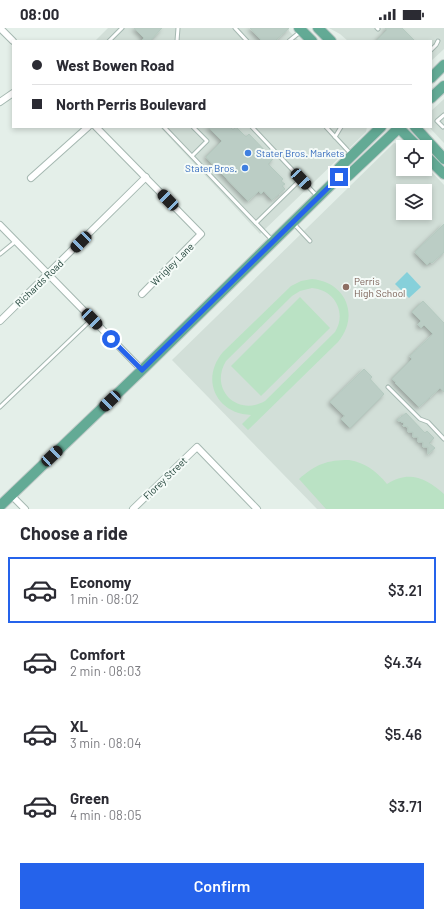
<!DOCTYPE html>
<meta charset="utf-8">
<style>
:root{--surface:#fff;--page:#f7f7f7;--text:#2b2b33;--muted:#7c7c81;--line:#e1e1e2;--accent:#2563eb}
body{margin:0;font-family:Barlow,sans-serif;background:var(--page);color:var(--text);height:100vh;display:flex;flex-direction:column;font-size:15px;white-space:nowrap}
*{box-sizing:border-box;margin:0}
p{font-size:13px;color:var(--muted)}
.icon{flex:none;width:22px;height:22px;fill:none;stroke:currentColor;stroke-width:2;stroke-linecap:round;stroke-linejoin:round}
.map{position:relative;height:481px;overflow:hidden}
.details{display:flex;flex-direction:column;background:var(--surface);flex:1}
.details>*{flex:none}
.guide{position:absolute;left:12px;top:12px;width:420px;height:88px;border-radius:0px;box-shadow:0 2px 6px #0003;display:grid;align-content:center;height:88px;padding:0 20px;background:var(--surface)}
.buttons{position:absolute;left:396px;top:112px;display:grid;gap:8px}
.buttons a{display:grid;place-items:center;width:36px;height:36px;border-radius:0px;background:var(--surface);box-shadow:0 2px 6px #0003;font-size:20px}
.end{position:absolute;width:18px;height:18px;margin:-9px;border:5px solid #2563eb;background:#fff;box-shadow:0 0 0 2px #fff}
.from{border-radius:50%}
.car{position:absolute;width:12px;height:24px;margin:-12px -6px;border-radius:5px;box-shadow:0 0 3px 1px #0007;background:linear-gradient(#222 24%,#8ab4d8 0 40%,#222 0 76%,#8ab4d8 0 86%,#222 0)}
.guide b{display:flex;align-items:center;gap:14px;height:38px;font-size:15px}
.guide b+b{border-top:1px solid var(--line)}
.guide i{width:10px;height:10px;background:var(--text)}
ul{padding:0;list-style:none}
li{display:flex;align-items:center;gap:12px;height:66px;margin:0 8px 6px;padding:0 12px;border:2px solid transparent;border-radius:0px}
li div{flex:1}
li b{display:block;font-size:15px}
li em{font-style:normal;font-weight:600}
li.on{border-color:var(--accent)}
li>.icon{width:36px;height:36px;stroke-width:1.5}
h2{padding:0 20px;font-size:18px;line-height:48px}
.primary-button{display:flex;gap:8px;margin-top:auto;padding:8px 20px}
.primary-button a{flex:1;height:46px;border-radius:0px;background:var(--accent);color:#fff;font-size:16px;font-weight:600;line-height:46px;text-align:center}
.status{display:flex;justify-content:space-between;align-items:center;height:28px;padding:0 20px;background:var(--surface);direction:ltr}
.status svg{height:11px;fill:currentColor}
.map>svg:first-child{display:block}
.built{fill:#d2dfd8;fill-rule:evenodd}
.green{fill:#bae2c4;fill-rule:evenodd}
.water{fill:#86d0da}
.building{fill:#bbcdc5;stroke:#b5cac0;filter:url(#shadow)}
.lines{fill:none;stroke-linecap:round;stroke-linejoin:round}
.service-casing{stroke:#a5b8b1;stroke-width:5}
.minor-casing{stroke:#a5b8b1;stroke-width:8}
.primary-casing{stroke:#c1cac8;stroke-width:12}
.service{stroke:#fff;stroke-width:3}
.minor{stroke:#fff;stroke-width:6}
.primary{stroke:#63aa95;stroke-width:10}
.route{stroke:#2563eb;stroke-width:5}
.shop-dot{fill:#3f7fe0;stroke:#f5fbf8;stroke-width:1.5}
.education-dot{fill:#8d6e63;stroke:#f5fbf8;stroke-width:1.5}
.labels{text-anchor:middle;stroke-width:4;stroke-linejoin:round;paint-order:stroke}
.shop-label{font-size:10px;fill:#366cbe;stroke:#f5fbf8;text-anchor:start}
.street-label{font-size:10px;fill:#204339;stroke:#f5fbf8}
.education-label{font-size:10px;fill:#785e54;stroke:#f5fbf8;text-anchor:start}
</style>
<div class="status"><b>08:00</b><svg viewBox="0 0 49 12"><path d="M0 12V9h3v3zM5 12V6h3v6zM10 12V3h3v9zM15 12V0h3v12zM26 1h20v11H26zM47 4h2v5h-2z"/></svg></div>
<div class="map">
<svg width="444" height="481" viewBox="0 0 444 481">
<defs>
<filter id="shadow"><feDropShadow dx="-2" dy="2" stdDeviation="2" flood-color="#0004"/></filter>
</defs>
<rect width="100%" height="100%" fill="#e4efe9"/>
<g class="built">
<polygon points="108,0 289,0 289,3 299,13 95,13"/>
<polygon points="329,0 444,0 444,21 431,33 431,13 348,13 340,6"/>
<polygon points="444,71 444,115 429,99 431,99 431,83"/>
<polygon points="160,99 367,99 366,104 260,206"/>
<path d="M394,115l11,2 2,2h-4v22h22v-4l19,20v324h-127l-145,-149zM403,163h22v22h-22z"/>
</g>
<g class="green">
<path d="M312,251c34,3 48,37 26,63l-90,88 -6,-6 9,-9c-35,-1 -51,-36 -28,-63l68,-66 10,-5zM312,260c23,2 35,25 23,44l-70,69c-28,16 -56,-12 -39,-40l66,-65 8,-5z"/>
<polygon points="300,269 330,300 261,368 231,338"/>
<path d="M349,432c17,3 27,11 38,24 22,-14 39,-6 57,10v15h-118l-27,-30c17,-15 28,-19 50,-19z"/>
</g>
<polygon class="water" points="407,244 421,259 409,270 395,256"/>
<g class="building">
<polygon points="134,0 162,0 150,13 141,13 144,10"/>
<polygon points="250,0 289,0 275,13 262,13"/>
<polygon points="385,0 402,0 415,13 376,13 387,2"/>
<polygon points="208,99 230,99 233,102 236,99 246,109 249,106 273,131 268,136 283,151 281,153 285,156 282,158 285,161 272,172 264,163 261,166 259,163 248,173 206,129 222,113"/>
<polygon points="444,196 444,224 432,235 430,234 427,237 415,224"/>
<polygon points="423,273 444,295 444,364 440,360 419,379 395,355 396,354 392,351 412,331 410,328 433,306 424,297 421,300 418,296 421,293 412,284"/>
<polygon points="364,341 372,349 370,351 384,366 350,400 341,391 345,388 330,374"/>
<polygon points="406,385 425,405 427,403 434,410 429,415 435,420 428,426 428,419 423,419 423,414 418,414 418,409 413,409 413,404 408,404 408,399 403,398 404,395 397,392"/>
</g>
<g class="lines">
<defs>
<g id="service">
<polyline points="235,0 247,13"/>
<polyline points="377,0 378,1"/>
<polyline points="109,13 122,0"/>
<polyline points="177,13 178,0"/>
<polyline points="289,13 300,4"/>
<polyline points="431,22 436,17 438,13"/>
<polyline points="164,99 272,212"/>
<polyline points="252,99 317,168"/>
<polyline points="326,99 351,126"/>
<polyline points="443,99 437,93 444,87"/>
<polyline points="335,109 341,99"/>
<polyline points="192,128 207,113 193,99"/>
<polyline points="256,195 301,151"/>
<polyline points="294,196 310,213"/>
<polyline points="0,226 16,213"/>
<polyline points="388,359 420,391 428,394 444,411"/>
<polyline points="0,379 92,291"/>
</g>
<g id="minor">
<polyline points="0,0 13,13"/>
<polyline points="0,74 13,65"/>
<polyline points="96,99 201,206 142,266"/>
<polyline points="31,150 88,99"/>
<polyline points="0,197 142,342"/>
<polyline points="0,293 146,149"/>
<polyline points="11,467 25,481"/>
<polyline points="133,481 197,419 257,481"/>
</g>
<g id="primary">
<polyline points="299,0 312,13"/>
<polyline points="318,0 331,13"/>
<polyline points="431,50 444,37"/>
<polyline points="431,70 444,58"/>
<polyline points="398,99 418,119"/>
<polyline points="415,99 444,131"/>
<polyline points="425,127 444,146"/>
<polyline points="339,149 348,148 400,99"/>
<polyline points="0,478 142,342 339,149 339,140 381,99"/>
</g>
</defs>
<use href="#service" class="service-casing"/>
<use href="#minor" class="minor-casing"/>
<use href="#primary" class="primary-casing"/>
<use href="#service" class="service"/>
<use href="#minor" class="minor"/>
<use href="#primary" class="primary"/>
</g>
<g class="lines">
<polyline class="route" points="111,311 142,342 339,149"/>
</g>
<g class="shop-dot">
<circle cx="248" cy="125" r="4"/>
<circle cx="245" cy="140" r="4"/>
</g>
<circle class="education-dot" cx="346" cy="259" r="4"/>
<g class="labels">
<g class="shop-label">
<text x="256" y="129">Stater Bros. Markets</text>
<text x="237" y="144" text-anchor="end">Stater Bros.</text>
</g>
<g class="street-label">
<text transform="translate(172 236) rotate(-45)" y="4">Wrigley Lane</text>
<text transform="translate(39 255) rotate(-44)" y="4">Richards Road</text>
<text transform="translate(165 450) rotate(-44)" y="4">Florey Street</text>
</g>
<g class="education-label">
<text x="354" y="257">Perris<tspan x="354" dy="12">High School</tspan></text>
</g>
</g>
</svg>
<div class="buttons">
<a><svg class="icon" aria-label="locate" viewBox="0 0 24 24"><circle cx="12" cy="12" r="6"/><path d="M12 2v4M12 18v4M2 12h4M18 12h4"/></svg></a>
<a><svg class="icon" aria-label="layers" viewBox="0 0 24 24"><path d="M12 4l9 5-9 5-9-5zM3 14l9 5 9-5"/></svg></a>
</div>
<i class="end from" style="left:111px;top:311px"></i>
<i class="end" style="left:339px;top:149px"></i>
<i class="car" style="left:301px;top:151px;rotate:137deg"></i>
<i class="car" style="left:168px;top:172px;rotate:316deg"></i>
<i class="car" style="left:81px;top:214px;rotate:225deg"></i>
<i class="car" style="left:92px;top:291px;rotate:136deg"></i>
<i class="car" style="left:110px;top:373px;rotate:226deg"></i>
<i class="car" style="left:52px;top:428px;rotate:47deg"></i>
<div class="guide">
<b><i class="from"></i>West Bowen Road</b>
<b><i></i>North Perris Boulevard</b>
</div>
</div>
<section class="details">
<h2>Choose a ride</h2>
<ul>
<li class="on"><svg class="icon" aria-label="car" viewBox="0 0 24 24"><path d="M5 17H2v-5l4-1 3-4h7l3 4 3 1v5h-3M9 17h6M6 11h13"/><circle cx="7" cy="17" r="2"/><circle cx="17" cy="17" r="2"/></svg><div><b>Economy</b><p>1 min · 08:02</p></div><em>$3.21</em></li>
<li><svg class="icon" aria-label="car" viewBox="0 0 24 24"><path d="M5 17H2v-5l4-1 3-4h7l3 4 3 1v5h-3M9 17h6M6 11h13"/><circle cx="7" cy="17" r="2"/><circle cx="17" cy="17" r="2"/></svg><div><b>Comfort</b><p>2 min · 08:03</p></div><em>$4.34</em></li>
<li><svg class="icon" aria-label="car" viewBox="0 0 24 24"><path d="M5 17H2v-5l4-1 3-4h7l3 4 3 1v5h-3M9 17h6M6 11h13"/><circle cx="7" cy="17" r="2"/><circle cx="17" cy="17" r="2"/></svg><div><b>XL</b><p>3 min · 08:04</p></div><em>$5.46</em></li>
<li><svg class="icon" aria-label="car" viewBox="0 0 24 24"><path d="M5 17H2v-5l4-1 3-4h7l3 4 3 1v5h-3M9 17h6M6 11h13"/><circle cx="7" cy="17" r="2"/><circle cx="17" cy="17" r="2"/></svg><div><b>Green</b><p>4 min · 08:05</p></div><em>$3.71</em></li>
</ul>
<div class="primary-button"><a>Confirm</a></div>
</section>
